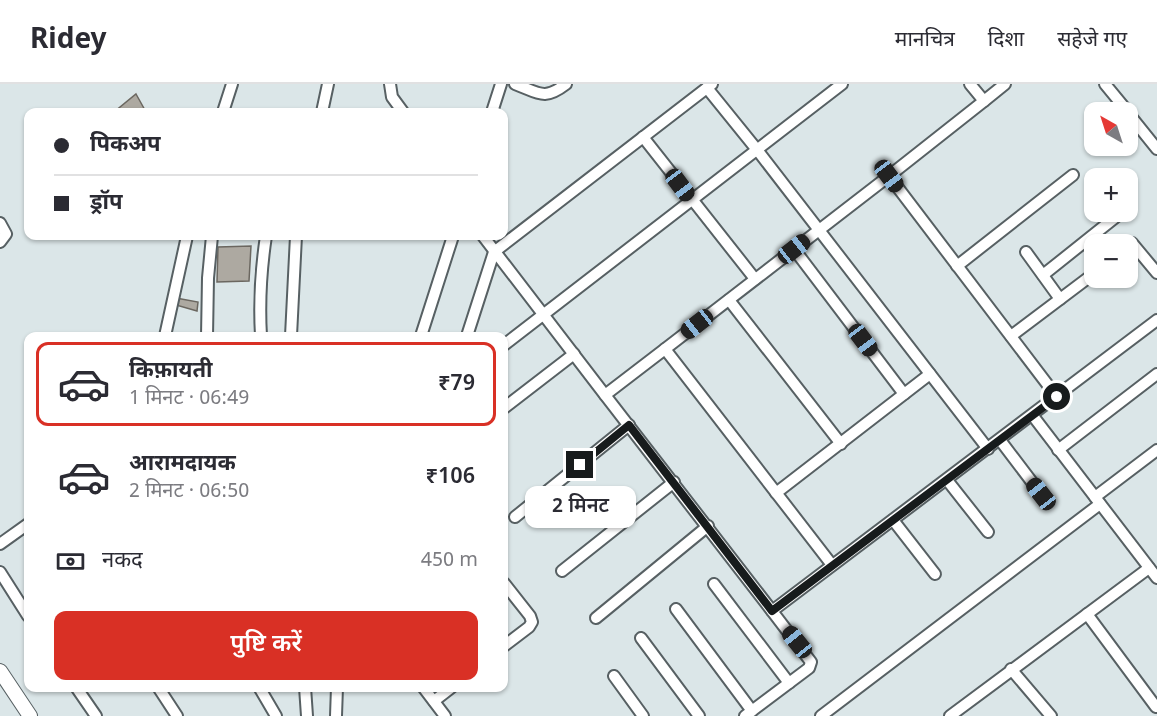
<!DOCTYPE html>
<html lang="hi">
<meta charset="utf-8">
<style>
:root{--surface:#fff;--page:#f7f7f7;--text:#2b2b33;--muted:#7c7c81;--line:#e1e1e2;--accent:#d93025}
body{margin:0;font-family:Georgia,"Noto Sans Devanagari",serif;background:var(--page);color:var(--text);height:100vh;display:flex;flex-direction:column;font-size:22px;white-space:nowrap}
*{box-sizing:border-box;margin:0}
p{font-size:20px;color:var(--muted)}
.icon{flex:none;width:33px;height:33px;fill:none;stroke:currentColor;stroke-width:2;stroke-linecap:round;stroke-linejoin:round}
.map{position:relative;flex:1;overflow:hidden}
.panel{position:absolute;left:24px;top:248px;width:484px;height:360px;display:flex;flex-direction:column;background:var(--surface);border-radius:12px;box-shadow:0 2px 4px #0004}
.panel>*{flex:none}
.guide{position:absolute;left:24px;top:24px;width:484px;height:132px;border-radius:12px;box-shadow:0 2px 4px #0004;display:grid;align-content:center;height:132px;padding:0 30px;background:var(--surface)}
.needle{width:39px;rotate:321deg}
.tools{position:absolute;left:1084px;top:18px;display:grid;gap:12px}
.tools a{display:grid;place-items:center;width:54px;height:54px;border-radius:12px;background:var(--surface);box-shadow:0 2px 4px #0004;font-size:30px}
.end{position:absolute;width:27px;height:27px;margin:-14px;border:8px solid #171b1c;background:#fff;box-shadow:0 0 0 3px #fff}
.from{border-radius:50%}
.bubble{position:absolute;height:42px;border-radius:12px;background:var(--surface);box-shadow:0 2px 4px #0004;font-size:20px;font-weight:600;line-height:42px;text-align:center}
.car{position:absolute;width:18px;height:36px;margin:-18px -9px;border-radius:8px;box-shadow:0 0 4px 2px #0007;background:linear-gradient(#222 24%,#8ab4d8 0 40%,#222 0 76%,#8ab4d8 0 86%,#222 0)}
.guide b{display:flex;align-items:center;gap:21px;height:57px;font-size:22px}
.guide b+b{border-top:2px solid var(--line)}
.guide i{width:15px;height:15px;background:var(--text)}
ul{padding:10px 0 0;list-style:none}
li{display:flex;align-items:center;gap:18px;height:84px;margin:0 12px 9px;padding:0 18px;border:3px solid transparent;border-radius:12px}
li div{flex:1}
li b{display:block;font-size:22px}
li em{font-style:normal;font-weight:600}
li.on{border-color:var(--accent)}
li>.icon{width:54px;height:54px;stroke-width:1.5}
.pay{display:flex;align-items:center;gap:15px;height:66px;padding:0 30px;font-size:22px}
.pay p{margin-inline-start:auto}
.primary-button{display:flex;gap:12px;margin-top:auto;padding:12px 30px}
.primary-button a{flex:1;height:69px;border-radius:12px;background:var(--accent);color:#fff;font-size:24px;font-weight:600;line-height:69px;text-align:center}
header{display:flex;align-items:center;gap:36px;box-sizing:border-box;height:84px;padding:0 30px;background:var(--surface);border-bottom:2px solid var(--line)}
header strong{font-size:28px}
nav{display:flex;gap:33px;margin-inline-start:auto;font-size:21px}
.map>svg:first-child{display:block}
.building{fill:#ada9a1;stroke:#6b6760;stroke-width:1.5}
.lines{fill:none;stroke-linecap:round;stroke-linejoin:round}
.minor-casing{stroke:#576063;stroke-width:14}
.tertiary-casing{stroke:#576063;stroke-width:16}
.minor{stroke:#fff;stroke-width:10}
.tertiary{stroke:#fff;stroke-width:14}
.route{stroke:#171b1c;stroke-width:8}
</style>
<header>
<strong>Ridey</strong>
<nav><a>मानचित्र</a><a>दिशा</a><a>सहेजे गए</a></nav>
</header>
<div class="map">
<svg width="1157" height="632" viewBox="0 0 1157 632">
<rect width="100%" height="100%" fill="#dbe6e8"/>
<g class="building">
<polygon points="136,10 146,28 114,28"/>
<polygon points="251,162 249,197 217,198 218,163"/>
<polygon points="176,214 198,218 197,227 176,221"/>
</g>
<g class="lines">
<defs>
<g id="minor">
<polyline points="390,0 392,13 403,28"/>
<path d="M515,0c24,9 29,17 51,0"/>
<polyline points="970,0 984,17 1005,0"/>
<polyline points="1105,0 1128,28"/>
<polyline points="707,4 758,67 988,365"/>
<polyline points="984,17 889,92 1057,313"/>
<polyline points="223,28 232,0"/>
<polyline points="322,28 328,0"/>
<polyline points="492,28 501,0"/>
<polyline points="1128,29 1157,65"/>
<polyline points="643,53 755,195"/>
<polyline points="1128,122 1130,121"/>
<polyline points="0,139 6,150 0,158"/>
<polyline points="483,152 605,311 665,265 832,481"/>
<polyline points="1132,159 1157,189"/>
<polyline points="794,165 904,310"/>
<polyline points="1026,168 1060,215"/>
<polyline points="957,182 1073,91"/>
<polyline points="1043,191 1122,128"/>
<polyline points="729,216 841,360"/>
<polyline points="165,252 187,152"/>
<polyline points="207,252 208,194 212,152"/>
<path d="M261,252c-2,-34 0,-67 5,-100"/>
<polyline points="291,252 296,152"/>
<polyline points="421,252 453,152"/>
<polyline points="467,252 494,168 712,0"/>
<polyline points="1011,252 1092,191"/>
<polyline points="504,261 842,0"/>
<polyline points="665,265 889,92"/>
<polyline points="605,311 772,527"/>
<polyline points="504,324 574,270"/>
<polyline points="1033,332 1157,494"/>
<polyline points="1000,356 1041,410"/>
<polyline points="1058,366 1157,290"/>
<polyline points="947,396 988,448"/>
<polyline points="776,409 930,290"/>
<polyline points="1095,413 1157,366"/>
<polyline points="515,433 629,341"/>
<polyline points="893,436 935,490"/>
<polyline points="0,460 28,440"/>
<polyline points="562,487 674,398"/>
<polyline points="0,488 28,532"/>
<polyline points="504,499 530,532 532,538 529,543 504,562"/>
<polyline points="714,500 789,599"/>
<polyline points="676,525 752,627"/>
<polyline points="1087,530 1156,623"/>
<polyline points="596,534 708,442"/>
<polyline points="641,554 699,632"/>
<polyline points="1011,585 1051,632"/>
<polyline points="614,592 643,632"/>
<polyline points="76,603 96,632"/>
<polyline points="158,603 177,632"/>
<polyline points="259,603 276,632"/>
<polyline points="305,603 307,632"/>
<polyline points="423,603 445,632"/>
<polyline points="434,617 452,603"/>
<polyline points="336,632 337,603"/>
<polyline points="745,632 809,584 811,578 772,527 1157,236"/>
<polyline points="821,632 1100,420"/>
<polyline points="950,632 1149,484"/>
</g>
<polyline id="tertiary" points="0,587 30,632"/>
</defs>
<use href="#minor" class="minor-casing"/>
<use href="#tertiary" class="tertiary-casing"/>
<use href="#minor" class="minor"/>
<use href="#tertiary" class="tertiary"/>
</g>
<g class="lines">
<polyline class="route" points="580,381 629,341 772,527 1057,313"/>
</g>
</svg>
<div class="tools">
<a><svg class="needle" viewBox="-14 -14 28 28"><path d="M0-13l5 13h-10z" fill="#e53935"/><path d="M0 13l5-13h-10z" fill="#7c7c81"/></svg></a>
<a>+</a>
<a>−</a>
</div>
<i class="end from" style="left:1057px;top:313px"></i>
<i class="end" style="left:580px;top:381px"></i>
<div class="bubble" style="left:525px;top:402px;width:111px">2 मिनट</div>
<i class="car" style="left:889px;top:92px;rotate:143deg"></i>
<i class="car" style="left:680px;top:101px;rotate:143deg"></i>
<i class="car" style="left:794px;top:165px;rotate:52deg"></i>
<i class="car" style="left:697px;top:240px;rotate:232deg"></i>
<i class="car" style="left:863px;top:256px;rotate:143deg"></i>
<i class="car" style="left:1041px;top:410px;rotate:322deg"></i>
<i class="car" style="left:797px;top:558px;rotate:321deg"></i>
<div class="guide">
<b><i class="from"></i>पिकअप</b>
<b><i></i>ड्रॉप</b>
</div>
<section class="panel">
<ul>
<li class="on"><svg class="icon" aria-label="car" viewBox="0 0 24 24"><path d="M5 17H2v-5l4-1 3-4h7l3 4 3 1v5h-3M9 17h6M6 11h13"/><circle cx="7" cy="17" r="2"/><circle cx="17" cy="17" r="2"/></svg><div><b>किफ़ायती</b><p>1 मिनट · 06:49</p></div><em>₹79</em></li>
<li><svg class="icon" aria-label="car" viewBox="0 0 24 24"><path d="M5 17H2v-5l4-1 3-4h7l3 4 3 1v5h-3M9 17h6M6 11h13"/><circle cx="7" cy="17" r="2"/><circle cx="17" cy="17" r="2"/></svg><div><b>आरामदायक</b><p>2 मिनट · 06:50</p></div><em>₹106</em></li>
</ul>
<div class="pay"><svg class="icon" aria-label="cash" viewBox="0 0 24 24"><path d="M3 7h18v10H3z"/><circle cx="12" cy="12" r="2"/></svg>नकद<p>450 m</p></div>
<div class="primary-button"><a>पुष्टि करें</a></div>
</section>
</div>
